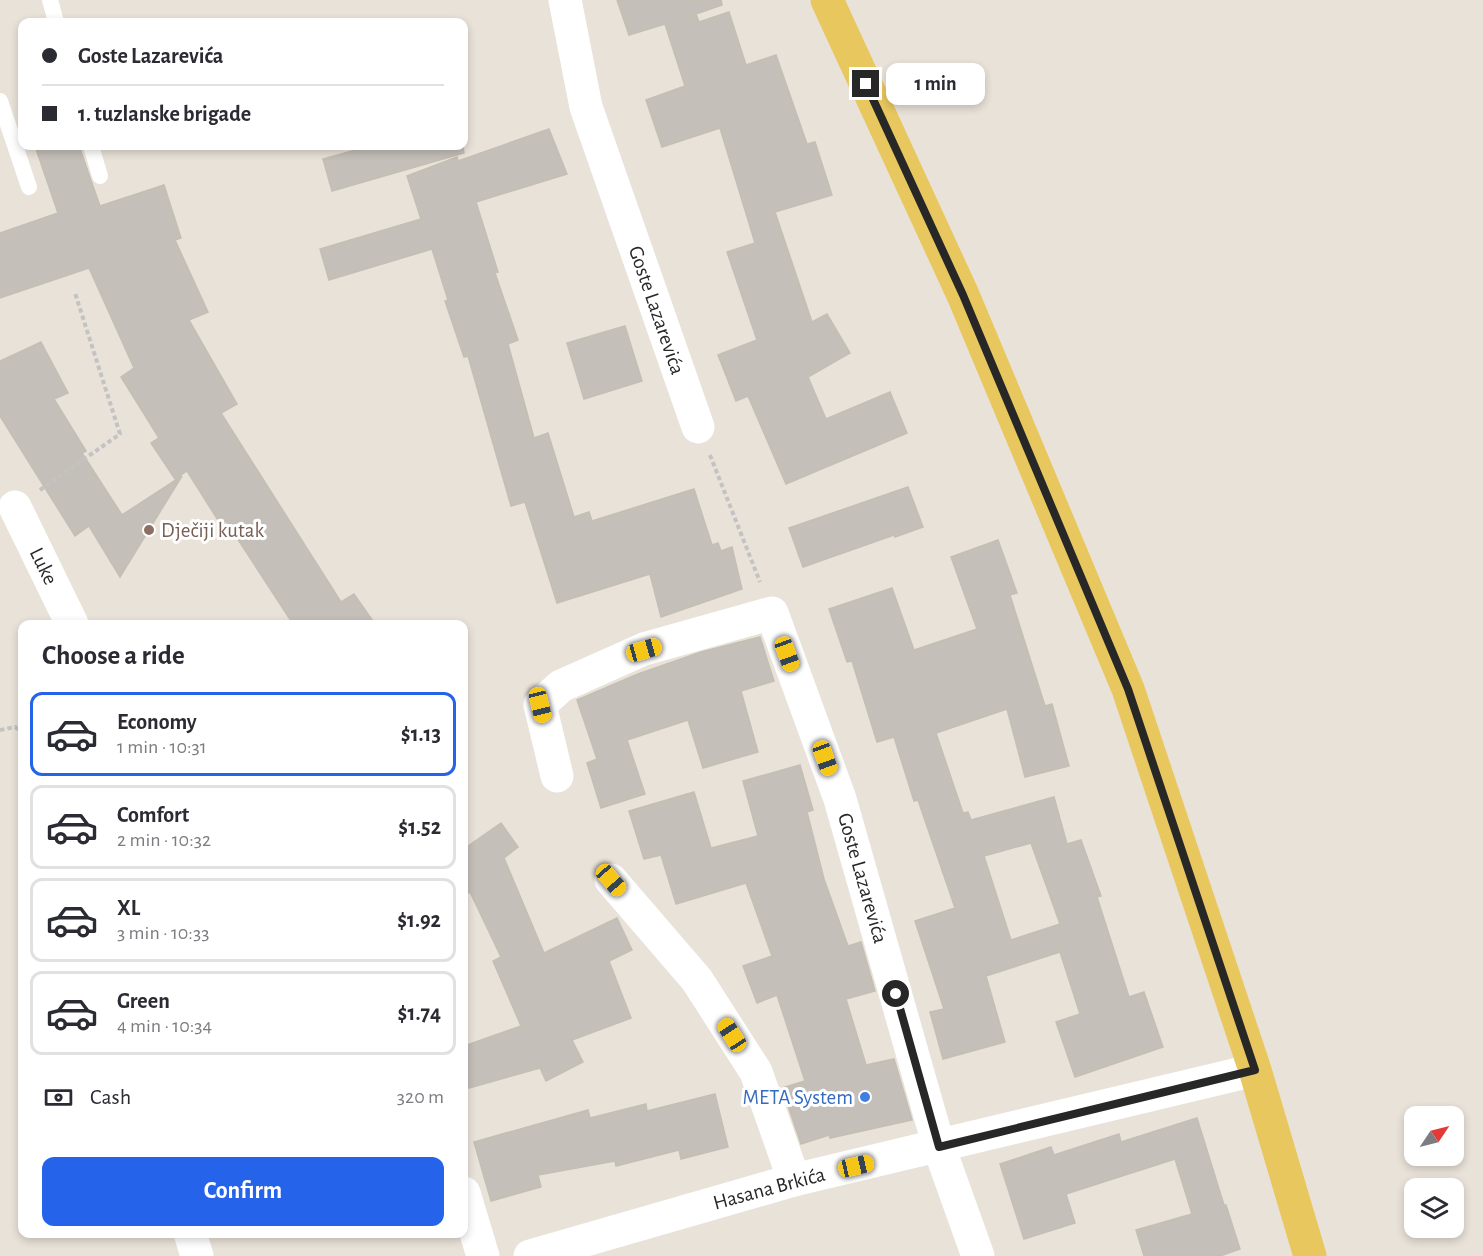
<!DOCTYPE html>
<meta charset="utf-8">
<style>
:root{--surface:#fff;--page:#f7f7f7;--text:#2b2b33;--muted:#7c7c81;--line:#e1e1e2;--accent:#2563eb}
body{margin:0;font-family:"Alegreya Sans",sans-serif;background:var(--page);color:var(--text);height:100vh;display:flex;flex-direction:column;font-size:22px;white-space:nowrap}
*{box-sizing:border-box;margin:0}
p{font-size:20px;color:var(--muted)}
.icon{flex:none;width:33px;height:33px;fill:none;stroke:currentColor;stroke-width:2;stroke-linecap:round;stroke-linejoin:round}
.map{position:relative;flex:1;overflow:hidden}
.side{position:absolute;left:18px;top:620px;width:450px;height:618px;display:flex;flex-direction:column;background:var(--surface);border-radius:12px;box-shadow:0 3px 9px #0003}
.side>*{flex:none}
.guide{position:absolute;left:18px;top:18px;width:450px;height:132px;border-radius:12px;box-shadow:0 3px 9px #0003;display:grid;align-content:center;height:132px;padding:0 24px;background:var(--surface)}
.needle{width:39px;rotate:55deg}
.buttons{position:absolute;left:1404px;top:1106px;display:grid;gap:12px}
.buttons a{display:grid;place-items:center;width:60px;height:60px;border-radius:12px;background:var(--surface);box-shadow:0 3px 9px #0003;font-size:30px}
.end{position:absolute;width:27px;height:27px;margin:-14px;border:8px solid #272727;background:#fff;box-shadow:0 0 0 3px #fff}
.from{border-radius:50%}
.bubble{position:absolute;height:42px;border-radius:12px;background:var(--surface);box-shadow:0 3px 9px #0003;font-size:20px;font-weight:600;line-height:42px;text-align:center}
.car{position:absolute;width:18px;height:36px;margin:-18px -9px;border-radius:8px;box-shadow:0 0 4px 2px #0007;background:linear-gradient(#f5c518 24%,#345 0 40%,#f5c518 0 76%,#345 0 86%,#f5c518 0)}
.guide b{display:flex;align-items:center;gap:21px;height:57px;font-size:22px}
.guide b+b{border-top:2px solid var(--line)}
.guide i{width:15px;height:15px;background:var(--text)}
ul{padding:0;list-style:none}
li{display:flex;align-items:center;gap:18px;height:84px;margin:0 12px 9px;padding:0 12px;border:3px solid var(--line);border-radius:12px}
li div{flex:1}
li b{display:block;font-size:22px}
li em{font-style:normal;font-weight:600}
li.on{border-color:var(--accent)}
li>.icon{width:54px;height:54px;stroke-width:1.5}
h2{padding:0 24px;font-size:27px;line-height:72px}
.pay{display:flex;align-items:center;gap:15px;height:66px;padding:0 24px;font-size:22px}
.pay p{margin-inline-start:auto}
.action{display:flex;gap:12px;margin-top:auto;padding:12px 24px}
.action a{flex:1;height:69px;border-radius:12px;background:var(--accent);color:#fff;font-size:24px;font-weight:600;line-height:69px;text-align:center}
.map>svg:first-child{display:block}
.building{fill:#c4bfb9;stroke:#c4beb3;stroke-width:1.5;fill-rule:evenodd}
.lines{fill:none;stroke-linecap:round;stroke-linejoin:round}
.path{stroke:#c3c3c3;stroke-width:4;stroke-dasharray:4.5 3;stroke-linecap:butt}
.service{stroke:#fff;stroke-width:16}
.minor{stroke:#fff;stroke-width:33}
.primary{stroke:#e8c75f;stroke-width:33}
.route{stroke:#272727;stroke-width:8}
.education-dot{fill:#8d6e63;stroke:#fff;stroke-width:2}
.shop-dot{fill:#3f7fe0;stroke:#fff;stroke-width:2}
.labels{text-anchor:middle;stroke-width:6;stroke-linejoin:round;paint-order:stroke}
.street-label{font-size:21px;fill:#272727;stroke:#fff}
.education-label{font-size:21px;fill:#785e54;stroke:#fff;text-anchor:start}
.shop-label{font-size:21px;fill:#366cbe;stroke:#fff;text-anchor:end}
</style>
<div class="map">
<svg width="1483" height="1256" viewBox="0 0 1483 1256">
<rect width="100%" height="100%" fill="#e9e2d9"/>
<g class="building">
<polygon points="617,0 721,0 722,5 696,14 699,22 729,12 746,65 776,55 807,144 815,142 832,195 775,212 812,322 827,314 850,353 808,377 826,419 890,392 907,433 786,484 748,396 736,401 718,355 757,340 727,252 755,243 720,128 662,147 646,100 685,86 665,24 629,35"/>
<polygon points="549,129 567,174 476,202 498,272 495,273 518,340 508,344 534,438 548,433 574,517 589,512 592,521 694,489 712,545 718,543 721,551 732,547 742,589 661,617 650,574 557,603 525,502 511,506 468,356 464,357 445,301 448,300 432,249 329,280 320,249 421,219 407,176 457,157 458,161"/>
<polygon points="35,146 79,146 100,206 164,185 181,238 175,240 208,312 189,320 237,404 221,413 341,602 354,594 375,624 293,624 226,521 221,525 187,471 175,479 151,443 159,438 121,377 134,368 89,268 0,298 0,233 58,213"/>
<polygon points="370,146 463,146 464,153 332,191 323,159"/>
<polygon points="625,326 642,381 584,399 567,343"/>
<polygon points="41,342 68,393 54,399 86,451 82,453 122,515 182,476 120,577 89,526 75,536 0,416 0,361"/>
<polygon points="908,487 923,527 895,537 894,535 803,567 789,528"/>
<path d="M998,540l19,53 -7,2 35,111 7,-2 17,62 -44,11 -18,-68 -71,24 27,80 5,-1 3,8 83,-23 13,47 14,-4 20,56 -4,1 32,100 15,-5 19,55 -88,30 -19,-55 24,-8 -20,-62 -74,24 19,66 -62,17 -13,-47 14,-3 -29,-88 40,-13 -37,-108 -4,1 -20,-64 -17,5 -25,-81 -5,1 -18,-53 63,-21 22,62 63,-21 -26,-72zM1031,843l29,81 -49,16 -27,-84z"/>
<polygon points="760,637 774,681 741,691 758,752 703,768 688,720 627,740 645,794 601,808 587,763 597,759 577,700 638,674 701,652"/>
<polygon points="800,765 813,810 807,812 824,879 848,946 861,942 875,991 846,999 866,1065 894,1059 912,1120 830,1138 829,1135 801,1144 782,1088 805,1081 777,995 757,1003 743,966 772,956 746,883 676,904 661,855 644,859 629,811 694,792 711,848 758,836 743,781"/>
<polygon points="501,823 518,847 504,858 544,953 617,918 632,950 609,961 631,1018 572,1040 583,1062 546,1081 540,1068 469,1088 464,1070 464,1046 521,1026 493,961 501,957 470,892 464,896 464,849"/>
<polygon points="715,1094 728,1147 681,1159 679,1150 616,1166 615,1161 538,1175 541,1187 491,1201 474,1142 588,1110 590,1118 646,1104 647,1111"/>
<polygon points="1197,1118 1224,1205 1226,1205 1240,1249 1220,1256 1144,1256 1136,1230 1192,1214 1175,1159 1066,1194 1075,1223 1024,1239 1000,1164 1051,1147 1054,1155 1119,1134 1121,1142"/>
</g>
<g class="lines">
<g class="path">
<polyline points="710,455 760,582"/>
<polyline points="40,490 120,434 75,293"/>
<polyline points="0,730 15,727 22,732"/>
</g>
<g class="service">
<polyline points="50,0 56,22"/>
<polyline points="0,101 29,187"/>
<polyline points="91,146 100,176"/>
</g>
<g class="minor">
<polyline points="565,0 586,107 698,427"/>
<polyline points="15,507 72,624"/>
<polyline points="557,776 540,705 561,686 644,649 772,613 840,799 939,1147 978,1256"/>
<polyline points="611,880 697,980 756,1072 794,1180"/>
<polyline points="464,1193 483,1256"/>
<polyline points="190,1233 197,1256"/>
<polyline points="530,1256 794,1180 1255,1070"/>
</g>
<polyline class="primary" points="827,0 963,295 1128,689 1255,1070 1310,1256"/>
</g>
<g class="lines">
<polyline class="route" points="866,84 963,295 1128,689 1255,1070 939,1147 896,994"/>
</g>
<circle class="education-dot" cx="149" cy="530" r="6"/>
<circle class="shop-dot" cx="865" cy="1097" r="6"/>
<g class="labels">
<g class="street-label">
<text transform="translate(657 310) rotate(71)" y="7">Goste Lazarevića</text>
<text transform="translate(44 566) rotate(64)" y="7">Luke</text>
<text transform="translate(863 878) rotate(74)" y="7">Goste Lazarevića</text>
<text transform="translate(769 1188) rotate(-15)" y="7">Hasana Brkića</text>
</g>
<g class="education-label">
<text x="161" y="537">Dječiji kutak</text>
</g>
<g class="shop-label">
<text x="853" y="1104">META System</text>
</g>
</g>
</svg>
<div class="buttons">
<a><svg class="needle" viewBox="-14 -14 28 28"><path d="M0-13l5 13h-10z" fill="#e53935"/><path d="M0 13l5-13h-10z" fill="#7c7c81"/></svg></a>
<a><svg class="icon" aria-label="layers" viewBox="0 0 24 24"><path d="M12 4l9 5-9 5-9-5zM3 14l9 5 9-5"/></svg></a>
</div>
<i class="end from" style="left:896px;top:994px"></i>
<i class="end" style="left:866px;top:84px"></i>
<div class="bubble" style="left:886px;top:63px;width:99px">1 min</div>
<i class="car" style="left:644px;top:650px;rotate:74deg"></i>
<i class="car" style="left:787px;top:654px;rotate:160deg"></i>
<i class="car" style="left:540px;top:705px;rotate:166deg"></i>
<i class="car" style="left:825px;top:758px;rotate:160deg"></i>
<i class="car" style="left:611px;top:880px;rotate:139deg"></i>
<i class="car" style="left:732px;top:1035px;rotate:327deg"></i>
<i class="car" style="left:856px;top:1166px;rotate:77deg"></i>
<div class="guide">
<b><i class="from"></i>Goste Lazarevića</b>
<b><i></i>1. tuzlanske brigade</b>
</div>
<section class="side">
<h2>Choose a ride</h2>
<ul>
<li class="on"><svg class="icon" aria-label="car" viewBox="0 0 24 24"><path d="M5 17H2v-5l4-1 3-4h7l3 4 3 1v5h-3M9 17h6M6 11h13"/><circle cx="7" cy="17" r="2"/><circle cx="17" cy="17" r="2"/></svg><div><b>Economy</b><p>1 min · 10:31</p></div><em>$1.13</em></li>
<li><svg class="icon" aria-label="car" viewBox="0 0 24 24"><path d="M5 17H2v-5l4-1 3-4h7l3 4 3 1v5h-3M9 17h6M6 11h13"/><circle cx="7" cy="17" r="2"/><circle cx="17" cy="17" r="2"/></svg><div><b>Comfort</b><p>2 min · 10:32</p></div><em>$1.52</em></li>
<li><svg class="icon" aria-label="car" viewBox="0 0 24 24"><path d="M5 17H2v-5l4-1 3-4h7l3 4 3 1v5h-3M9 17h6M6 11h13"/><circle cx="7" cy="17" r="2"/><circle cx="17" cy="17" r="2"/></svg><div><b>XL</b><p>3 min · 10:33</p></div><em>$1.92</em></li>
<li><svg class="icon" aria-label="car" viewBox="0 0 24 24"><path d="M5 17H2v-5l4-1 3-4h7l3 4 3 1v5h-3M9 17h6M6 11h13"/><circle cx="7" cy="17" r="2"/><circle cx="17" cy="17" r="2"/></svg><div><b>Green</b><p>4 min · 10:34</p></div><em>$1.74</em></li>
</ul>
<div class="pay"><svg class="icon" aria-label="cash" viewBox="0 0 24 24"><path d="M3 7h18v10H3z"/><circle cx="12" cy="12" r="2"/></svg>Cash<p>320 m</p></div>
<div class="action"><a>Confirm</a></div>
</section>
</div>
